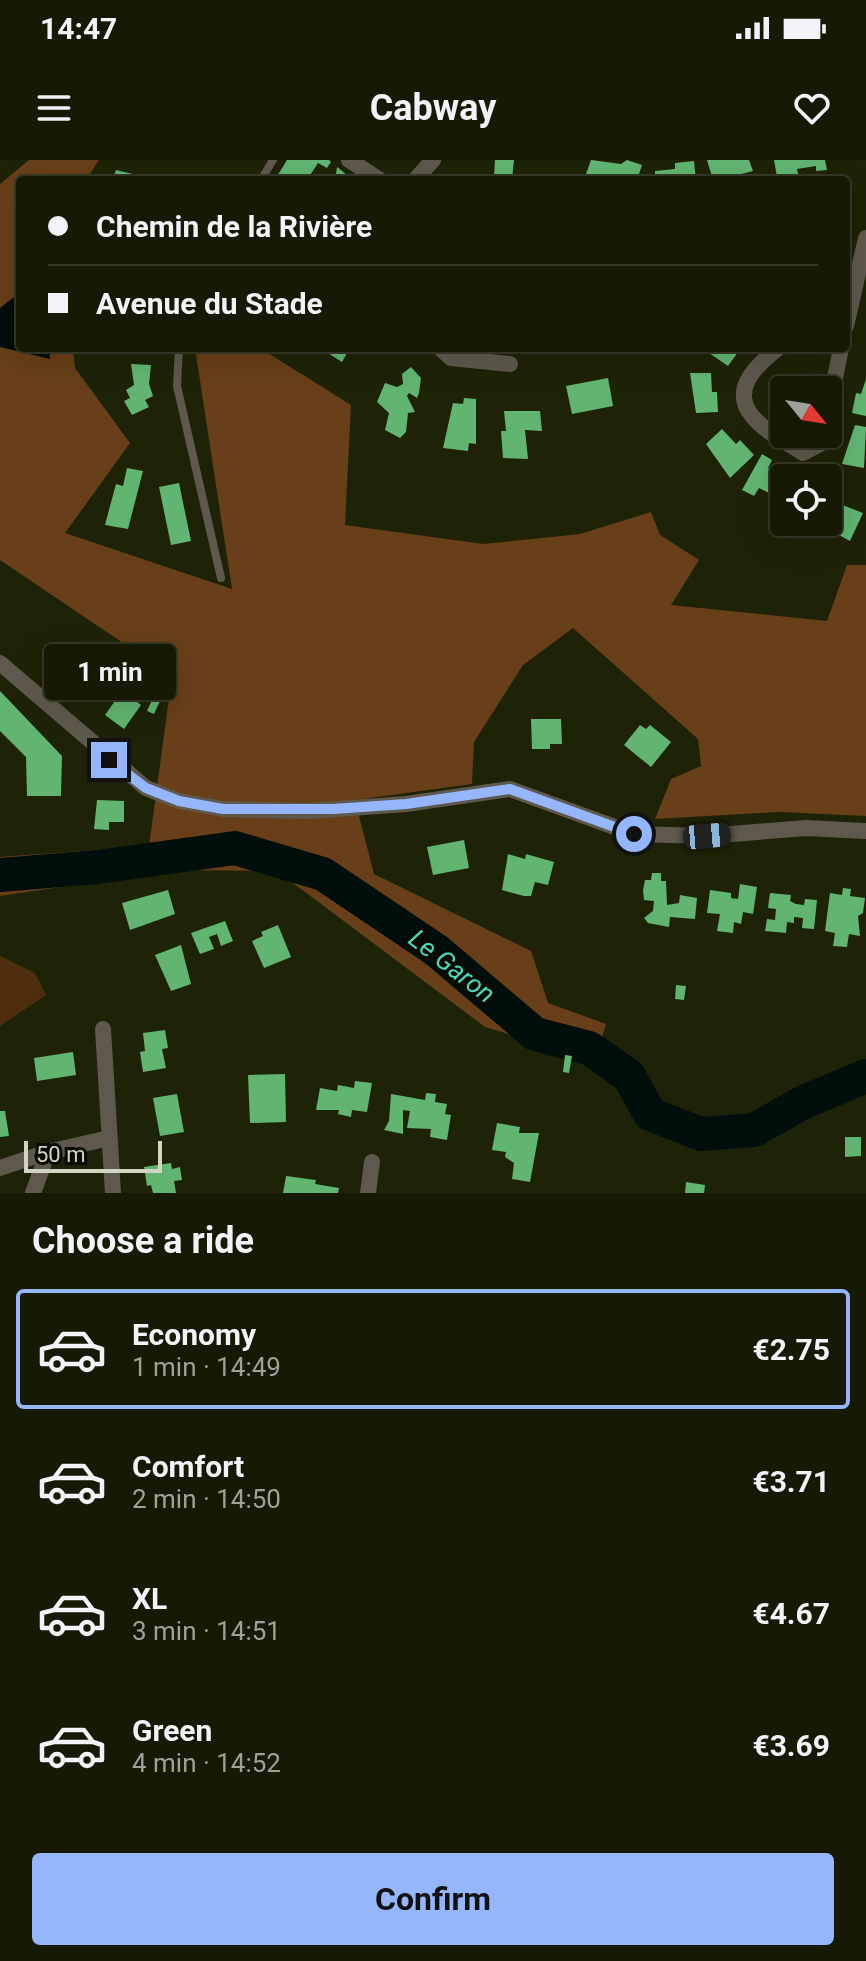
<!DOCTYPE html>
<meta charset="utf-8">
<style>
:root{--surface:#161a05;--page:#232713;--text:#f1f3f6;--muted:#9ea19a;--line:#353827;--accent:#95b6fd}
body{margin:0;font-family:Roboto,sans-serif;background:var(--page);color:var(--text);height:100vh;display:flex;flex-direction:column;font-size:30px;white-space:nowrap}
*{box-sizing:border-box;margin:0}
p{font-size:26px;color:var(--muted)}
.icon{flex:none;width:44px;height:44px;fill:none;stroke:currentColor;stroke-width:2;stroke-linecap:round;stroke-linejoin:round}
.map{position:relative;height:1033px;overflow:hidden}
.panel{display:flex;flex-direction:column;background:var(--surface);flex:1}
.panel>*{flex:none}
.top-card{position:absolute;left:16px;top:16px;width:834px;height:176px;border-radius:8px;box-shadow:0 8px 32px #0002,0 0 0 2px var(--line);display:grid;align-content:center;height:176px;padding:0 32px;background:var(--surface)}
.needle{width:52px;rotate:120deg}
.fabs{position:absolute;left:770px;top:216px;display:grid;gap:16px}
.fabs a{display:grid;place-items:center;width:72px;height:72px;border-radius:8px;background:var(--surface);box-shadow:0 8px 32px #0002,0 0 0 2px var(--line);font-size:40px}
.scale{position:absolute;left:24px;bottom:20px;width:138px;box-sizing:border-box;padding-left:8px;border:4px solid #d0d4c3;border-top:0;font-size:22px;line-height:28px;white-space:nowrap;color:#d0d4c3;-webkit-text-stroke:6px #090b02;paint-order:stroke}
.end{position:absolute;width:36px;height:36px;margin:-18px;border:10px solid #95b6fd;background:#111;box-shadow:0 0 0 4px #111}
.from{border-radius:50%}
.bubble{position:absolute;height:56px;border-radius:8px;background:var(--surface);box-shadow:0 8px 32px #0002,0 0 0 2px var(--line);font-size:26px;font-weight:700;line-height:56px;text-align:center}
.car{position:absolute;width:24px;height:48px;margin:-24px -12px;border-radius:10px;box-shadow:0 0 6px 2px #0007;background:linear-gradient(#222 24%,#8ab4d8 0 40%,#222 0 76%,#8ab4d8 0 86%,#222 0)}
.top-card b{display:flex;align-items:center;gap:28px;height:76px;font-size:30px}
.top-card b+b{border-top:2px solid var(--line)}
.top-card i{width:20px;height:20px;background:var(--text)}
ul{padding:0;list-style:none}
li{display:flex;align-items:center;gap:24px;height:120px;margin:0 16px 12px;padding:0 16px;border:4px solid transparent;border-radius:8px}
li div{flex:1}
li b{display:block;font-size:30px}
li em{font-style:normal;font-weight:700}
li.active{border-color:var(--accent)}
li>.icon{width:72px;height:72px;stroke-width:1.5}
h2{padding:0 32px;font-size:36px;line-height:96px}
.primary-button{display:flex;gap:16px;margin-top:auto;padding:16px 32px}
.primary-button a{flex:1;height:92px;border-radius:8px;background:var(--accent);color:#111;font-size:32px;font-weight:700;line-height:92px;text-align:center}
.status{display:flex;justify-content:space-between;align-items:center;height:56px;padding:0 40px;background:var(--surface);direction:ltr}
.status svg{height:22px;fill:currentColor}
header{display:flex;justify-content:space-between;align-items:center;height:104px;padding:0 32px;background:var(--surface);font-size:36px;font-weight:700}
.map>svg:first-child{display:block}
.green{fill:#4e2d0c}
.forest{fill:#683f18}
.water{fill:#010f0c}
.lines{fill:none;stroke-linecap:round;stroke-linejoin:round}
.river{stroke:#010f0c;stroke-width:34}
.building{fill:#61b571}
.lane{stroke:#5e594c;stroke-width:8}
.street{stroke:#5e594c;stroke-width:16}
.route{stroke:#95b6fd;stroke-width:10}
.labels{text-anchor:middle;stroke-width:8;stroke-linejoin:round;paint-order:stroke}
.water-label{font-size:26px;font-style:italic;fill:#4ad9be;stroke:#090b02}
</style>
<div class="status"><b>14:47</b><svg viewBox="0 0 49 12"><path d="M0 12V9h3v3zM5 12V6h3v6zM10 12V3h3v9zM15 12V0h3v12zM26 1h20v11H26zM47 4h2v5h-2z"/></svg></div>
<header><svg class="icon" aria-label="menu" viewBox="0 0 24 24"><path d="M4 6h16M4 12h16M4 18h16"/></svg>Cabway<svg class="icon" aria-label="heart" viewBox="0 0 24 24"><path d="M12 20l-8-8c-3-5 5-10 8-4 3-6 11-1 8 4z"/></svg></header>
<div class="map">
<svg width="866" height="1033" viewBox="0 0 866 1033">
<rect width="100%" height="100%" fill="#1e2307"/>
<polygon class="green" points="0,796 35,813 46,835 0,866"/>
<polygon class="forest" points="29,0 99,0 86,20 20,20 20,188 73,188 75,208 130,283 65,373 232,429 195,188 260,188 351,245 345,365 483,384 580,374 651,352 660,375 699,400 671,445 827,461 847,405 866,405 866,656 779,652 655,659 671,619 701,606 698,579 573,468 523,505 474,582 472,624 355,640 374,714 531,791 548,843 606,864 595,900 485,867 277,711 176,710 0,736 0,697 149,686 172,516 0,400 0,24"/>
<polygon class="water" points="20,132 20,188 49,188 50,199 0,187 0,148"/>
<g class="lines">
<polyline class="river" points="0,715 97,707 235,688 323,714 436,790 535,874 589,888 629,916 650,954 701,974 754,970 804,942 866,916"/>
</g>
<g class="building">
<polygon points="287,0 329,0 331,2 327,8 318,3 307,20 280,20 276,18"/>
<polygon points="495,0 514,0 512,20 488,20 489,16 494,16"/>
<polygon points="591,0 621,4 627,0 642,5 637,20 584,20"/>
<polygon points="707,0 749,0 753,11 734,16 735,20 713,20"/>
<polygon points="774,0 825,0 827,10 816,11 816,6 797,9 798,14 777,17"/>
<polygon points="694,1 696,20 655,20 655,11 675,9 675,3"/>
<polygon points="337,7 341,10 353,20 335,20"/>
<polygon points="116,10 141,16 140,20 113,20"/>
<polygon points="320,188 350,188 342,202"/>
<polygon points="713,188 741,188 728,206 709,193"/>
<polygon points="131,204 151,205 149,224 153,236 145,240 149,247 132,255 124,241 130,238 126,230 134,225"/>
<polygon points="411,207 421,218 419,233 417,238 409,233 407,236 415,252 408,253 406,272 400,278 385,270 389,253 377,242 385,223 397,227 403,224 402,214"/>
<polygon points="690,213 711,213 712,232 717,232 718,252 696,253"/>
<polygon points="608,218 613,246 572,254 566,226"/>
<polygon points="866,219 866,256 852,253 856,233 861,234"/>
<polygon points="464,238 476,239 476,284 469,283 468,291 443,288 453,243 463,244"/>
<polygon points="504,251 540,251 542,271 525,270 528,299 503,298 501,271 506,271"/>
<polygon points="855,265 866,267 864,308 842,304"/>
<polygon points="722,269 736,284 740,280 754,295 730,318 706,284"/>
<polygon points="762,294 772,300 768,308 784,316 784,335 780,333 777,337 759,328 754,336 742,330"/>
<polygon points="127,308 143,311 128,369 105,365 116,324 123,326"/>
<polygon points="179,323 191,381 171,385 159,327"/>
<polygon points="828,332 835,335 832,341 863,353 850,381 837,374 840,368 828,363"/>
<polygon points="84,514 94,522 89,528 79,521"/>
<polygon points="146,515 157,516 157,527 146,527"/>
<polygon points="0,531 62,596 61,636 27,636 26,597 0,571"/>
<polygon points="122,531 141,545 124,569 105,555"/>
<polygon points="152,540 160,541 154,554 147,551"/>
<polygon points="531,559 561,559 562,584 550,584 550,589 532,589"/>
<polygon points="640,565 646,569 650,565 671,582 651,607 624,585"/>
<polygon points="97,640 124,641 124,662 109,662 109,670 94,669"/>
<polygon points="464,680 469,708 433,715 427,687"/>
<polygon points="508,694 525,699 526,694 554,702 548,725 535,722 531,736 524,736 502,730"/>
<polygon points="652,713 661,713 661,721 666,721 667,745 679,743 680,735 697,738 695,759 670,757 669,767 648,763 644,758 653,751 654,741 644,740 643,730 645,720 651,720"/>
<polygon points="740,724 757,727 753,754 743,752 741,764 734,762 733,773 717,771 720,754 707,753 710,730 731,733 731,738 738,739"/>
<polygon points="843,728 851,729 850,736 865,738 863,753 858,756 860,776 849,774 847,787 833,786 835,773 825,771 830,733 842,735"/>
<polygon points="168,730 175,754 130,770 122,743"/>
<polygon points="770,733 791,735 790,741 796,744 804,745 805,739 817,740 814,769 802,768 803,758 794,757 794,763 787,762 786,773 765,771 767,759 775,760 776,749 768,748"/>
<polygon points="225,761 233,781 221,786 217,774 209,777 214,789 200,794 191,773"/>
<polygon points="278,765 291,797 264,808 252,781 263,776 261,772"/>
<polygon points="181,785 191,824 171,831 155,795"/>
<polygon points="676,825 686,826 684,840 675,839"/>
<polygon points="165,870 168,888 162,889 166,908 143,912 140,892 145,891 143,873"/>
<polygon points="73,892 76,915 37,921 34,898"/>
<polygon points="565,895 572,896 569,913 563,912"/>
<polygon points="285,914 286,962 250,963 248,915"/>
<polygon points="355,921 372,923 367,952 352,950 351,957 338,954 339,950 316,950 320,928 337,931 338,925 354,928"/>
<polygon points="426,933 436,934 435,942 447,944 445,954 451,955 447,980 430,977 431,969 407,968 410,951 403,950 403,974 384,970 389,961 391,934 425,940"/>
<polygon points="177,934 184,972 160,976 153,938"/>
<polygon points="0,951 5,951 9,976 0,977"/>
<polygon points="497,963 520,967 519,973 539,973 530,1022 512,1019 514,1003 505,997 506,992 492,990"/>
<polygon points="845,977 861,977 861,996 845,997"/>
<polygon points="171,1003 172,1009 180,1007 182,1020 174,1021 176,1033 153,1033 151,1025 147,1026 144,1007"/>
<polygon points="286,1016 316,1020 315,1024 339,1028 338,1033 283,1033"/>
<polygon points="686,1022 705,1025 704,1033 685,1033"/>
</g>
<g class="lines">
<g class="lane">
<polyline points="261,20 273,0"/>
<polyline points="179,188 177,226 221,418"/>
</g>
<g class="street">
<polyline points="349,0 380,20"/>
<polyline points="415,20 433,0"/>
<polyline points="846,166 866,78"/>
<polyline points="440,188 451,198 510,204"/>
<path d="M778,188c-9,8 -21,17 -27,27 -26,38 26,61 52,78l19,-10 2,-9"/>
<polyline points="828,253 841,188"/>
<polyline points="0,503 146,628 179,641 223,649 309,651 406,644 510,629 634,674 707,676 806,668 866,671"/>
<polyline points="103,869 113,1033"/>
<polyline points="0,1008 48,992 109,978"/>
<polyline points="33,1033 48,992"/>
<polyline points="368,1033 372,1002"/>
</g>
</g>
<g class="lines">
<polyline class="route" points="109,600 146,628 179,641 223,649 333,649 406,644 510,629 634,674"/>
</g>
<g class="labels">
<g class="water-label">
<text transform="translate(452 806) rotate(38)" y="9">Le Garon</text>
</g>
</g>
</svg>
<div class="fabs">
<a><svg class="needle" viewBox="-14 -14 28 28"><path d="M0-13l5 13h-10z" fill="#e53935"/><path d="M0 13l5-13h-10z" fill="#9ea19a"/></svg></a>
<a><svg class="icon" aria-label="locate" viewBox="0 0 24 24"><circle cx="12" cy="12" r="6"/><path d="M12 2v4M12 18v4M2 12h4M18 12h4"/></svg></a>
</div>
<div class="scale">50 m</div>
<i class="end from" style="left:634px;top:674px"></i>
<i class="end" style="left:109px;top:600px"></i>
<div class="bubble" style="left:44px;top:484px;width:132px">1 min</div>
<i class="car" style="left:707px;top:676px;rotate:85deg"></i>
<div class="top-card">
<b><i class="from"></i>Chemin de la Rivière</b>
<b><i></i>Avenue du Stade</b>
</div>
</div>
<section class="panel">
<h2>Choose a ride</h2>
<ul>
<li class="active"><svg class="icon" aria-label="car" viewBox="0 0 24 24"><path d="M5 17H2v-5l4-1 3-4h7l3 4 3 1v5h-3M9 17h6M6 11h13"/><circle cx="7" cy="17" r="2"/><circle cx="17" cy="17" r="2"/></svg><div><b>Economy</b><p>1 min · 14:49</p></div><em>€2.75</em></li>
<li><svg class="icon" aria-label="car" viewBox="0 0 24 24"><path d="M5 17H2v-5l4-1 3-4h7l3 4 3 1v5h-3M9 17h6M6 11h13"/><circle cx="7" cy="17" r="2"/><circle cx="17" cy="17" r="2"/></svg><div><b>Comfort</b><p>2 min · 14:50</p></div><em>€3.71</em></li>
<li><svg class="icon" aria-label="car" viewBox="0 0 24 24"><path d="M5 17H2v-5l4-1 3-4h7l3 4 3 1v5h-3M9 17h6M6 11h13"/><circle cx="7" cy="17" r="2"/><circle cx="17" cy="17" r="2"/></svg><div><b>XL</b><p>3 min · 14:51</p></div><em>€4.67</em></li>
<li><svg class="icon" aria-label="car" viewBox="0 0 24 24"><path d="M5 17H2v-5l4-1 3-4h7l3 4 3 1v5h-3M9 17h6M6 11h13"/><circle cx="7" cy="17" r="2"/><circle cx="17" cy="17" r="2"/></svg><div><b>Green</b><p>4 min · 14:52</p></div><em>€3.69</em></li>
</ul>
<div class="primary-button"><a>Confirm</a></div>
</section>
